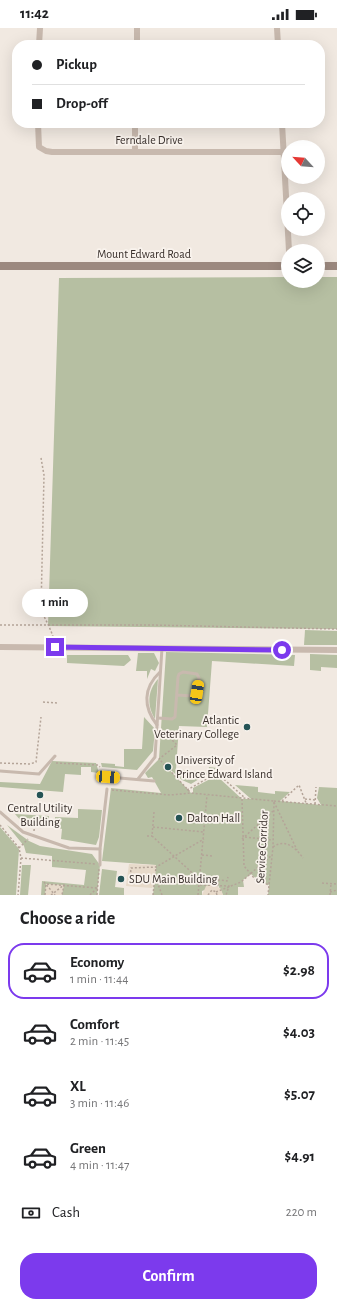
<!DOCTYPE html>
<meta charset="utf-8">
<style>
:root{--surface:#fff;--page:#f2f2f2;--text:#202124;--muted:#757577;--line:#e0e0e0;--accent:#7c3aed}
body{margin:0;font-family:"Alegreya Sans",sans-serif;background:var(--page);color:var(--text);height:100vh;display:flex;flex-direction:column;font-size:15px;white-space:nowrap}
*{box-sizing:border-box;margin:0}
p{font-size:13px;color:var(--muted)}
.icon{flex:none;width:22px;height:22px;fill:none;stroke:currentColor;stroke-width:2;stroke-linecap:round;stroke-linejoin:round}
.map{position:relative;height:867px;overflow:hidden}
.sheet{display:flex;flex-direction:column;background:var(--surface);flex:1}
.sheet>*{flex:none}
.banner{position:absolute;left:12px;top:12px;width:313px;height:88px;border-radius:16px;box-shadow:0 4px 16px #0002;display:grid;align-content:center;height:88px;padding:0 20px;background:var(--surface)}
.needle{width:26px;rotate:296deg}
.tools{position:absolute;left:281px;top:112px;display:grid;gap:8px}
.tools a{display:grid;place-items:center;width:44px;height:44px;border-radius:50%;background:var(--surface);box-shadow:0 4px 16px #0002;font-size:20px}
.end{position:absolute;width:18px;height:18px;margin:-9px;border:5px solid #7c3aed;background:#fff;box-shadow:0 0 0 2px #fff}
.from{border-radius:50%}
.bubble{position:absolute;height:28px;border-radius:14px;background:var(--surface);box-shadow:0 4px 16px #0002;font-size:13px;font-weight:700;line-height:28px;text-align:center}
.car{position:absolute;width:12px;height:24px;margin:-12px -6px;border-radius:5px;box-shadow:0 0 3px 1px #0007;background:linear-gradient(#f5c518 24%,#345 0 40%,#f5c518 0 76%,#345 0 86%,#f5c518 0)}
.banner b{display:flex;align-items:center;gap:14px;height:38px;font-size:15px}
.banner b+b{border-top:1px solid var(--line)}
.banner i{width:10px;height:10px;background:var(--text)}
ul{padding:0;list-style:none}
li{display:flex;align-items:center;gap:12px;height:56px;margin:0 8px 6px;padding:0 12px;border:2px solid transparent;border-radius:16px}
li div{flex:1}
li b{display:block;font-size:15px}
li em{font-style:normal;font-weight:700}
li.active{border-color:var(--accent)}
li>.icon{width:36px;height:36px;stroke-width:1.5}
h2{padding:0 20px;font-size:18px;line-height:48px}
.pay{display:flex;align-items:center;gap:10px;height:44px;padding:0 20px;font-size:15px}
.pay p{margin-inline-start:auto}
.button{display:flex;gap:8px;margin-top:auto;padding:8px 20px}
.button a{flex:1;height:46px;border-radius:16px;background:var(--accent);color:#fff;font-size:16px;font-weight:700;line-height:46px;text-align:center}
.status{display:flex;justify-content:space-between;align-items:center;height:28px;padding:0 20px;background:var(--surface);direction:ltr}
.status svg{height:11px;fill:currentColor}
.map>svg:first-child{display:block}
.green{fill:#b6bfa2}
.plaza{fill:#e7daca}
.lines{fill:none;stroke-linecap:round;stroke-linejoin:round}
.path{stroke:#b4a498;stroke-width:1.5;stroke-dasharray:2 2;stroke-linecap:butt}
.lane{stroke:#c8b9ae;stroke-width:3}
.street{stroke:#c8b9ae;stroke-width:6}
.secondary{stroke:#9c897f;stroke-width:8}
.route{stroke:#7c3aed;stroke-width:5}
.poi-dot{fill:#255355;stroke:#f9f3ed;stroke-width:1.5}
.labels{text-anchor:middle;stroke-width:3.5;stroke-linejoin:round;paint-order:stroke}
.street-label{font-size:12px;fill:#382f2b;stroke:#f9f3ed}
.poi-label{font-size:12px;fill:#382f2b;stroke:#f9f3ed;text-anchor:start}
</style>
<div class="status"><b>11:42</b><svg viewBox="0 0 49 12"><path d="M0 12V9h3v3zM5 12V6h3v6zM10 12V3h3v9zM15 12V0h3v12zM26 1h20v11H26zM47 4h2v5h-2z"/></svg></div>
<div class="map">
<svg width="337" height="867" viewBox="0 0 337 867">
<rect width="100%" height="100%" fill="#f1e9e1"/>
<g class="green">
<polygon points="288,249 288,253 318,253 318,249 337,249 337,601 48,598 59,250"/>
<polygon points="305,602 337,603 337,617 304,617"/>
<polygon points="166,624 295,627 294,638 212,633 207,699 179,698 176,741 208,745 209,739 217,740 191,756 182,752 164,736 191,765 193,765 193,760 212,750 218,749 242,771 251,771 235,757 258,759 258,764 275,766 275,763 290,764 280,773 321,777 317,770 319,759 337,760 337,867 268,867 269,857 260,854 251,846 243,852 244,859 238,859 238,867 223,867 218,857 202,863 202,867 153,867 156,837 102,833 111,760 161,765 152,749 148,750 145,745 159,731"/>
<polygon points="138,625 154,625 159,635 155,643 151,641 147,651 147,643 136,643"/>
<polygon points="310,626 337,627 337,640 321,639 321,643 310,642"/>
<polygon points="67,627 128,627 131,632 124,638 67,635"/>
<path d="M158,651l-3,40c-8,-13 -8,-28 3,-40z"/>
<polygon points="144,689 155,701 153,723 137,742 102,739 101,735 115,736 115,738 124,739 124,721 142,721"/>
<polygon points="52,733 96,735 99,745 91,744 91,739 81,739 81,747 65,746 63,764 0,759 0,754 40,756"/>
<polygon points="78,781 102,782 99,809 96,817 61,811 62,801 55,799 55,789 78,790"/>
<path d="M15,786l34,2 -1,10c-17,1 -22,1 -33,-12z"/>
<polygon points="7,797 29,813 40,818 92,826 100,837 97,867 41,867 42,853 84,857 86,842 52,839 52,828 26,825 24,818"/>
<polygon points="0,799 19,821 16,867 0,867"/>
<polygon points="22,837 31,837 28,867 20,867"/>
<polygon points="102,841 117,843 115,859 124,860 124,867 99,867"/>
</g>
<g class="plaza">
<polygon points="129,836 156,837 154,857 152,860 126,858"/>
<polygon points="46,856 64,857 62,867 45,867"/>
<polygon points="213,856 221,861 223,867 202,867 206,858"/>
</g>
<g class="lines">
<g class="path">
<path d="M41,430l3,17 -3,134c4,11 11,21 13,32"/>
<polyline points="0,597 151,597 337,601"/>
<polyline points="43,674 58,675"/>
<polyline points="161,701 177,717 159,731 191,765"/>
<polyline points="0,735 30,736 36,734 41,689"/>
<polyline points="56,735 98,737 100,739"/>
<polyline points="112,762 170,767 191,765 274,773 273,819 268,867"/>
<polyline points="187,762 217,745 245,770"/>
<polyline points="242,771 244,838 255,851 269,857"/>
<polyline points="305,771 316,772"/>
<polyline points="274,773 337,778"/>
<polyline points="282,773 299,757 306,775"/>
<polyline points="274,774 297,822"/>
<polyline points="315,776 316,759"/>
<polyline points="154,784 152,808 200,852"/>
<polyline points="0,797 19,820 21,830 18,867"/>
<polyline points="153,799 204,804"/>
<polyline points="34,803 35,793"/>
<polyline points="147,808 152,808"/>
<polyline points="245,809 272,812"/>
<polyline points="242,811 273,783"/>
<path d="M273,819c12,-9 23,1 30,11"/>
<polyline points="19,820 28,811"/>
<polyline points="202,827 213,828"/>
<polyline points="21,830 96,836"/>
<polyline points="44,854 55,867"/>
<polyline points="154,854 130,852 131,840 156,839 204,811"/>
<polyline points="322,855 337,856"/>
<polyline points="200,857 229,858 226,867"/>
<polyline points="218,857 219,852 227,853 228,849"/>
<polyline points="216,864 241,854 272,827"/>
<polyline points="330,864 337,862"/>
<polyline points="45,867 46,856 97,860"/>
<polyline points="51,867 64,857 62,867"/>
<polyline points="90,867 97,860"/>
<polyline points="97,867 99,841"/>
<polyline points="153,867 156,839"/>
<polyline points="162,867 155,848 200,852"/>
<polyline points="198,867 207,767"/>
<polyline points="208,867 212,862 216,864 217,867"/>
<polyline points="330,867 331,856"/>
</g>
<g class="lane">
<polyline points="158,690 172,691 175,689 178,649 179,646 183,644 197,646 199,650 196,666 192,668 177,667"/>
<path d="M157,697c-14,-18 -14,-37 3,-53"/>
<polyline points="0,743 39,746 55,728"/>
<polyline points="108,749 154,753"/>
<polyline points="138,751 155,729 162,620"/>
<polyline points="0,784 23,804 69,820 100,821 107,761"/>
<polyline points="100,837 100,821"/>
</g>
<g class="street">
<polyline points="277,0 278,17"/>
<polyline points="39,17 40,0"/>
<polyline points="137,17 137,0"/>
<polyline points="38,95 39,119 46,123 52,124 284,124"/>
<polyline points="282,95 289,223"/>
<polyline points="135,123 135,95"/>
<polyline points="0,619 337,622"/>
</g>
<g class="secondary">
<polyline points="0,238 288,238"/>
<polyline points="318,238 337,238"/>
</g>
</g>
<g class="lines">
<polyline class="route" points="55,619 282,622"/>
</g>
<g class="poi-dot">
<circle cx="247" cy="699" r="4"/>
<circle cx="168" cy="739" r="4"/>
<circle cx="40" cy="767" r="4"/>
<circle cx="179" cy="790" r="4"/>
<circle cx="121" cy="851" r="4"/>
</g>
<g class="labels">
<g class="street-label">
<text x="149" y="116">Ferndale Drive</text>
<text x="144" y="230">Mount Edward Road</text>
<text transform="translate(262 819) rotate(-87)" y="4">Service Corridor</text>
</g>
<g class="poi-label">
<text x="239" y="696" text-anchor="end">Atlantic<tspan x="239" dy="14">Veterinary College</tspan></text>
<text x="176" y="736">University of<tspan x="176" dy="14">Prince Edward Island</tspan></text>
<text x="40" y="784" text-anchor="middle">Central Utility<tspan x="40" dy="14">Building</tspan></text>
<text x="187" y="794">Dalton Hall</text>
<text x="129" y="855">SDU Main Building</text>
</g>
</g>
</svg>
<div class="tools">
<a><svg class="needle" viewBox="-14 -14 28 28"><path d="M0-13l5 13h-10z" fill="#e53935"/><path d="M0 13l5-13h-10z" fill="#757577"/></svg></a>
<a><svg class="icon" aria-label="locate" viewBox="0 0 24 24"><circle cx="12" cy="12" r="6"/><path d="M12 2v4M12 18v4M2 12h4M18 12h4"/></svg></a>
<a><svg class="icon" aria-label="layers" viewBox="0 0 24 24"><path d="M12 4l9 5-9 5-9-5zM3 14l9 5 9-5"/></svg></a>
</div>
<i class="end from" style="left:282px;top:622px"></i>
<i class="end" style="left:55px;top:619px"></i>
<div class="bubble" style="left:22px;top:561px;width:66px">1 min</div>
<i class="car" style="left:197px;top:664px;rotate:9deg"></i>
<i class="car" style="left:108px;top:749px;rotate:94deg"></i>
<div class="banner">
<b><i class="from"></i>Pickup</b>
<b><i></i>Drop-off</b>
</div>
</div>
<section class="sheet">
<h2>Choose a ride</h2>
<ul>
<li class="active"><svg class="icon" aria-label="car" viewBox="0 0 24 24"><path d="M5 17H2v-5l4-1 3-4h7l3 4 3 1v5h-3M9 17h6M6 11h13"/><circle cx="7" cy="17" r="2"/><circle cx="17" cy="17" r="2"/></svg><div><b>Economy</b><p>1 min · 11:44</p></div><em>$2.98</em></li>
<li><svg class="icon" aria-label="car" viewBox="0 0 24 24"><path d="M5 17H2v-5l4-1 3-4h7l3 4 3 1v5h-3M9 17h6M6 11h13"/><circle cx="7" cy="17" r="2"/><circle cx="17" cy="17" r="2"/></svg><div><b>Comfort</b><p>2 min · 11:45</p></div><em>$4.03</em></li>
<li><svg class="icon" aria-label="car" viewBox="0 0 24 24"><path d="M5 17H2v-5l4-1 3-4h7l3 4 3 1v5h-3M9 17h6M6 11h13"/><circle cx="7" cy="17" r="2"/><circle cx="17" cy="17" r="2"/></svg><div><b>XL</b><p>3 min · 11:46</p></div><em>$5.07</em></li>
<li><svg class="icon" aria-label="car" viewBox="0 0 24 24"><path d="M5 17H2v-5l4-1 3-4h7l3 4 3 1v5h-3M9 17h6M6 11h13"/><circle cx="7" cy="17" r="2"/><circle cx="17" cy="17" r="2"/></svg><div><b>Green</b><p>4 min · 11:47</p></div><em>$4.91</em></li>
</ul>
<div class="pay"><svg class="icon" aria-label="cash" viewBox="0 0 24 24"><path d="M3 7h18v10H3z"/><circle cx="12" cy="12" r="2"/></svg>Cash<p>220 m</p></div>
<div class="button"><a>Confirm</a></div>
</section>
